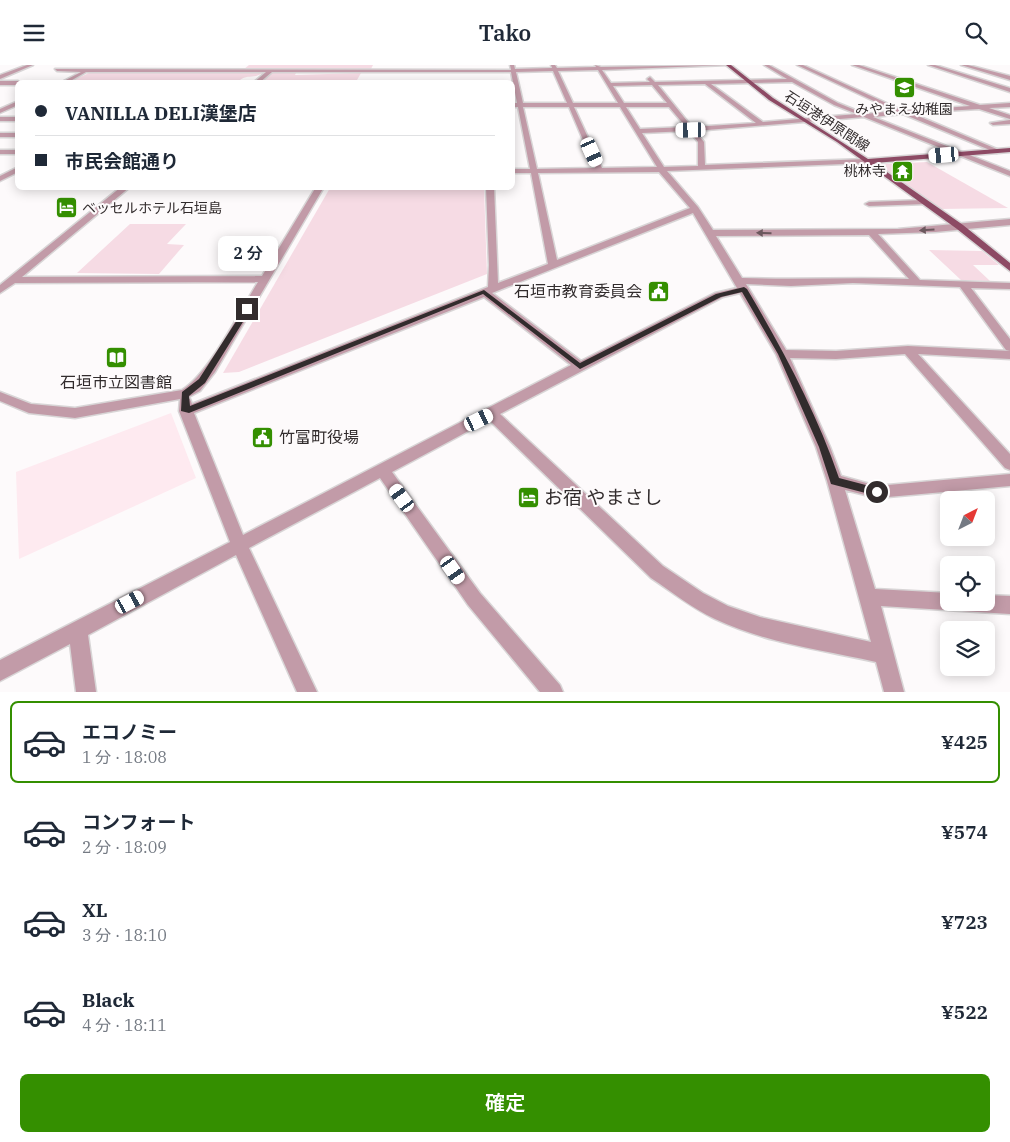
<!DOCTYPE html>
<html lang="ja">
<meta charset="utf-8">
<style>
:root{--surface:#fff;--page:#f6f6f7;--text:#1f2937;--muted:#747a83;--line:#e0e1e3;--accent:#348f00}
body{margin:0;font-family:"IBM Plex Serif","Noto Sans JP",serif;background:var(--page);color:var(--text);height:100vh;display:flex;flex-direction:column;font-size:19px;white-space:nowrap}
*{box-sizing:border-box;margin:0}
p{font-size:16px;color:var(--muted)}
.icon{flex:none;width:28px;height:28px;fill:none;stroke:currentColor;stroke-width:2;stroke-linecap:round;stroke-linejoin:round}
.map{position:relative;height:627px;overflow:hidden}
.drawer{display:flex;flex-direction:column;background:var(--surface);flex:1}
.drawer>*{flex:none}
.top-card{position:absolute;left:15px;top:15px;width:500px;height:110px;border-radius:8px;box-shadow:0 2px 12px #0003;display:grid;align-content:center;height:110px;padding:0 20px;background:var(--surface)}
.needle{width:32px;rotate:42deg}
.buttons{position:absolute;left:940px;top:426px;display:grid;gap:10px}
.buttons a{display:grid;place-items:center;width:55px;height:55px;border-radius:8px;background:var(--surface);box-shadow:0 2px 12px #0003;font-size:25px}
.end{position:absolute;width:22px;height:22px;margin:-11px;border:6px solid #322c2d;background:#fff;box-shadow:0 0 0 2px #fff}
.from{border-radius:50%}
.bubble{position:absolute;height:35px;border-radius:8px;background:var(--surface);box-shadow:0 2px 12px #0003;font-size:16px;font-weight:600;line-height:35px;text-align:center}
.car{position:absolute;width:15px;height:30px;margin:-15px -8px;border-radius:6px;box-shadow:0 0 4px 1px #0007;background:linear-gradient(#fff 24%,#345 0 40%,#fff 0 76%,#345 0 86%,#fff 0)}
.top-card b{display:flex;align-items:center;gap:18px;height:48px;font-size:19px}
.top-card b+b{border-top:1px solid var(--line)}
.top-card i{width:12px;height:12px;background:var(--text)}
ul{padding:9px 0 0;list-style:none}
li{display:flex;align-items:center;gap:15px;height:82px;margin:0 10px 8px;padding:0 10px;border:2px solid transparent;border-radius:8px}
li div{flex:1}
li b{display:block;font-size:19px}
li em{font-style:normal;font-weight:600}
li.current{border-color:var(--accent)}
li>.icon{width:45px;height:45px;stroke-width:1.5}
.primary-button{display:flex;gap:10px;margin-top:auto;padding:10px 20px}
.primary-button a{flex:1;height:58px;border-radius:8px;background:var(--accent);color:#fff;font-size:20px;font-weight:600;line-height:58px;text-align:center}
header{display:flex;justify-content:space-between;align-items:center;height:65px;padding:0 20px;background:var(--surface);font-size:22px;font-weight:600}
.map>svg:first-child{display:block}
.built{fill:#feeaf0}
.green{fill:#f6dbe4}
.lines{fill:none;stroke-linecap:round;stroke-linejoin:round}
.minor-casing{stroke:#d8d5d6;stroke-width:3}
.major-casing{stroke:#d8d5d6;stroke-width:3}
.minor{fill:#c29ba8;fill-rule:evenodd}
.major{fill:#8d4a64;fill-rule:evenodd}
.oneway{fill:#6c585e}
.route{fill:#322c2d}
.labels{text-anchor:middle;stroke-width:4;stroke-linejoin:round;paint-order:stroke}
.far-poi-label{font-size:14px;fill:#322c2d;stroke:#fdfafb}
.far-street-label{font-size:14px;fill:#322c2d;stroke:#fdfafb}
.poi-label{font-size:16px;fill:#322c2d;stroke:#fdfafb;text-anchor:end}
.near-poi-label{font-size:19px;fill:#322c2d;stroke:#fdfafb;text-anchor:start}
</style>
<header><svg class="icon" aria-label="menu" viewBox="0 0 24 24"><path d="M4 6h16M4 12h16M4 18h16"/></svg>Tako<svg class="icon" aria-label="search" viewBox="0 0 24 24"><circle cx="10" cy="10" r="6"/><path d="M15 15l6 6"/></svg></header>
<div class="map">
<svg width="1010" height="627" viewBox="0 0 1010 627">
<rect width="100%" height="100%" fill="#fdfafb"/>
<polygon class="built" points="171,348 196,413 19,494 16,407"/>
<g class="green">
<polygon points="249,0 373,0 371,4 366,5 244,4"/>
<path d="M89,8h173c-7,6 -15,1 -22,7h13l-2,2h-182z"/>
<polygon points="270,8 296,8 295,10 361,8 357,15 379,15 377,17 259,17"/>
<polygon points="927,97 1008,143 940,144 881,102 884,99"/>
<polygon points="330,123 484,123 487,209 239,307 223,308"/>
<polygon points="130,159 186,159 167,179 184,180 159,209 77,208"/>
<polygon points="929,185 982,186 999,200 973,200 990,216 961,215"/>
</g>
<g class="lines">
<defs>
<g id="minor">
<polygon points="27,0 33,0 0,14 0,10"/>
<path d="M510,0h4l1,4 37,-1 -1,-3h4l2,3 39,-1 -1,-2 6,2 127,-2 -126,5 9,13 39,-1 -3,-3 3,-2 5,5 132,-3 -23,-14h5l69,38 27,11 30,-3 -98,-46h6l101,46 66,-5 -118,-41h7l121,40 30,-2v4l-21,1 21,7v4l-31,-10 -68,4 88,37v2l-2,1 -94,-39 -30,3 137,54v5l-146,-59 -169,14 9,11 1,23 161,-6h3v4l-202,8 31,36 15,23 185,-1 112,-10v6l-75,7 -57,2 42,46 90,3v6l-39,-1 39,51v12l-4,-1 -46,-63 -107,-4 -62,3 -45,-2 40,66 50,1 72,-5 102,5v8l-92,-5 92,100v16l-5,-2 -100,-114 -69,5 -46,-1 40,89 11,29 36,10 133,-12v12l-133,12 -32,-8 30,99 74,4v10h37v-8l24,1v18l-129,-8 23,86h-20l-8,-30c-54,-12 -110,-19 -161,-43 -23,-11 -43,-27 -64,-41l-162,-158 -97,52 88,121 80,92 3,7h-23l-72,-87 -88,-127 -131,70 68,144h-20l-61,-137 -148,80 8,57h-20l-6,-48 -70,37v-21l230,-118 -51,-131 1,-12 -105,19 -46,-5 -29,-12v-9l31,12 44,4 107,-18c27,-16 58,-79 76,-108l-243,1 -15,10v-8l121,-98h9l-108,90 240,-1 54,-89h8l-109,185 -15,19 -13,7 3,1 2,5 296,-117 1,-22 -3,-78h8l4,96 50,-19 -17,-91h-19v-4h18l-12,-62h-6v-4h5l-6,-31h-239l-13,11h-6l13,-11h-180l-19,11h-7l21,-11 -24,-1 -2,-2 456,1zM598,5l20,33h-45l-15,-32zM553,6l14,32h-44l-7,-31zM792,17l42,23 23,9 -94,8 -52,-38zM705,19l51,39 -64,4 -34,-42zM652,20l15,18h-43l-11,-17zM523,42h46l26,61 -58,1zM574,42h46l37,60 -55,1zM626,42h43l17,20 -46,2zM689,66l9,11v24l-34,1 -22,-34zM659,107l31,36 -133,52 -19,-87zM693,148l44,75 -22,5 -134,68 -89,-68zM869,170l40,44c-56,-2 -111,1 -167,-1l-26,-42zM740,228l36,61 40,93 11,34 44,161 -111,-25 -32,-11 -25,-13 -40,-27 -163,-152 223,-117zM484,232l87,68 -328,170 -49,-122z"/>
<polygon points="928,0 935,0 1010,23 1010,27"/>
<polygon points="961,0 968,0 1010,11 1010,15"/>
<polygon points="0,16 18,16 20,18 18,18 18,20 0,20"/>
<polygon points="18,36 18,40 0,48 0,44"/>
<rect x="0" y="52" width="18" height="4"/>
<polygon points="1010,55 1010,59 993,60 990,58"/>
<rect x="0" y="68" width="18" height="4"/>
<rect x="0" y="85" width="18" height="4"/>
<polygon points="18,102 18,107 0,116 0,111"/>
<polygon points="923,135 927,137 926,139 869,141 865,139 869,137"/>
</g>
<polygon id="major" points="726,0 731,0 773,33 868,94 1010,83 1010,87 874,98 963,160 1010,198 1010,206 957,164 837,77 769,35"/>
</defs>
<use href="#minor" class="minor-casing"/>
<use href="#major" class="major-casing"/>
<use href="#minor" class="minor"/>
<use href="#major" class="major"/>
</g>
<defs><path id="oneway-solid" d="M-6-.8H1V-3.2L6.5 0L1 3.2V.8H-6Z" transform="scale(1.25)"/></defs>
<g class="oneway">
<use href="#oneway-solid" transform="translate(927 165) rotate(177)"/>
<use href="#oneway-solid" transform="translate(764 168) rotate(-179)"/>
</g>
<path class="route" d="M744,222l3,2c36,61 69,122 92,189l42,11v6l-4,1 -46,-12 -12,-37 -41,-93 -36,-62 -21,5 -141,72 -97,-75 -294,119 -8,-2 1,-19 17,-13 45,-70 3,-2 4,2 -46,74 -16,13 1,10 294,-116 96,73 136,-69z"/>
<defs>
<symbol id="school-square" viewBox="-11 -11 22 22"><rect x="-9" y="-9" width="18" height="18" rx="4" fill="#348f00" stroke="#fdfafb"/><path d="M0-5L7-2L0 1L-7-2ZM-4 1L0 2.5L4 1V4Q0 6-4 4Z" fill="#fff"/></symbol>
<symbol id="temple-square" viewBox="-11 -11 22 22"><rect x="-9" y="-9" width="18" height="18" rx="4" fill="#348f00" stroke="#fdfafb"/><path d="M0-6L5-2H3V0L6.5 2.5H4V6H1.5V3h-3V6H-4V2.5H-6.5L-3 0V-2H-5Z" fill="#fff"/></symbol>
<symbol id="hotel-square" viewBox="-11 -11 22 22"><rect x="-9" y="-9" width="18" height="18" rx="4" fill="#348f00" stroke="#fdfafb"/><path d="M-6-4.5h1.5V1H6V5H4.5V3h-9V5H-6ZM-4 0a1.8 1.8 0 1 1 3.6 0ZM.5 0V-2.5h3Q6-2.5 6 0Z" fill="#fff"/></symbol>
<symbol id="civic-square" viewBox="-11 -11 22 22"><rect x="-9" y="-9" width="18" height="18" rx="4" fill="#348f00" stroke="#fdfafb"/><path d="M-.6-6.5H3V-4.5H.6V-3L4-1V1h2V6H-6V1h2V-1L-.6-3ZM-1.2 2.5V6h2.4V2.5Z" fill="#fff"/></symbol>
<symbol id="library-square" viewBox="-11 -11 22 22"><rect x="-9" y="-9" width="18" height="18" rx="4" fill="#348f00" stroke="#fdfafb"/><path d="M-6-4Q-3-5.5-.7-3.5V5Q-3 3-6 4ZM6-4Q3-5.5 .7-3.5V5Q3 3 6 4Z" fill="#fff"/></symbol>
</defs>
<g fill-rule="evenodd">
<use href="#school-square" x="892" y="10" width="25" height="25"/>
<use href="#temple-square" x="890" y="94" width="25" height="25"/>
<use href="#hotel-square" x="54" y="130" width="25" height="25"/>
<use href="#civic-square" x="646" y="214" width="25" height="25"/>
<use href="#library-square" x="104" y="280" width="25" height="25"/>
<use href="#civic-square" x="250" y="360" width="25" height="25"/>
<use href="#hotel-square" x="516" y="420" width="25" height="25"/>
</g>
<g class="labels">
<g class="far-poi-label">
<text x="904" y="49">みやまえ幼稚園</text>
<text x="886" y="111" text-anchor="end">桃林寺</text>
<text x="82" y="148" text-anchor="start">ベッセルホテル石垣島</text>
</g>
<g class="far-street-label">
<text transform="translate(827 56) rotate(33)" y="5">石垣港伊原間線</text>
</g>
<g class="poi-label">
<text x="642" y="232">石垣市教育委員会</text>
<text x="116" y="323" text-anchor="middle">石垣市立図書館</text>
<text x="279" y="378" text-anchor="start">竹富町役場</text>
</g>
<g class="near-poi-label">
<text x="544" y="439">お宿 やまさし</text>
</g>
</g>
</svg>
<div class="buttons">
<a><svg class="needle" viewBox="-14 -14 28 28"><path d="M0-13l5 13h-10z" fill="#e53935"/><path d="M0 13l5-13h-10z" fill="#747a83"/></svg></a>
<a><svg class="icon" aria-label="locate" viewBox="0 0 24 24"><circle cx="12" cy="12" r="6"/><path d="M12 2v4M12 18v4M2 12h4M18 12h4"/></svg></a>
<a><svg class="icon" aria-label="layers" viewBox="0 0 24 24"><path d="M12 4l9 5-9 5-9-5zM3 14l9 5 9-5"/></svg></a>
</div>
<i class="end from" style="left:877px;top:427px"></i>
<i class="end" style="left:247px;top:244px"></i>
<div class="bubble" style="left:218px;top:171px;width:60px">2 分</div>
<i class="car" style="left:691px;top:65px;rotate:269deg"></i>
<i class="car" style="left:592px;top:87px;rotate:156deg"></i>
<i class="car" style="left:944px;top:90px;rotate:265deg"></i>
<i class="car" style="left:479px;top:355px;rotate:64deg"></i>
<i class="car" style="left:402px;top:433px;rotate:324deg"></i>
<i class="car" style="left:453px;top:505px;rotate:145deg"></i>
<i class="car" style="left:130px;top:537px;rotate:62deg"></i>
<div class="top-card">
<b><i class="from"></i>VANILLA DELI漢堡店</b>
<b><i></i>市民会館通り</b>
</div>
</div>
<section class="drawer">
<ul>
<li class="current"><svg class="icon" aria-label="car" viewBox="0 0 24 24"><path d="M5 17H2v-5l4-1 3-4h7l3 4 3 1v5h-3M9 17h6M6 11h13"/><circle cx="7" cy="17" r="2"/><circle cx="17" cy="17" r="2"/></svg><div><b>エコノミー</b><p>1 分 · 18:08</p></div><em>¥425</em></li>
<li><svg class="icon" aria-label="car" viewBox="0 0 24 24"><path d="M5 17H2v-5l4-1 3-4h7l3 4 3 1v5h-3M9 17h6M6 11h13"/><circle cx="7" cy="17" r="2"/><circle cx="17" cy="17" r="2"/></svg><div><b>コンフォート</b><p>2 分 · 18:09</p></div><em>¥574</em></li>
<li><svg class="icon" aria-label="car" viewBox="0 0 24 24"><path d="M5 17H2v-5l4-1 3-4h7l3 4 3 1v5h-3M9 17h6M6 11h13"/><circle cx="7" cy="17" r="2"/><circle cx="17" cy="17" r="2"/></svg><div><b>XL</b><p>3 分 · 18:10</p></div><em>¥723</em></li>
<li><svg class="icon" aria-label="car" viewBox="0 0 24 24"><path d="M5 17H2v-5l4-1 3-4h7l3 4 3 1v5h-3M9 17h6M6 11h13"/><circle cx="7" cy="17" r="2"/><circle cx="17" cy="17" r="2"/></svg><div><b>Black</b><p>4 分 · 18:11</p></div><em>¥522</em></li>
</ul>
<div class="primary-button"><a>確定</a></div>
</section>
